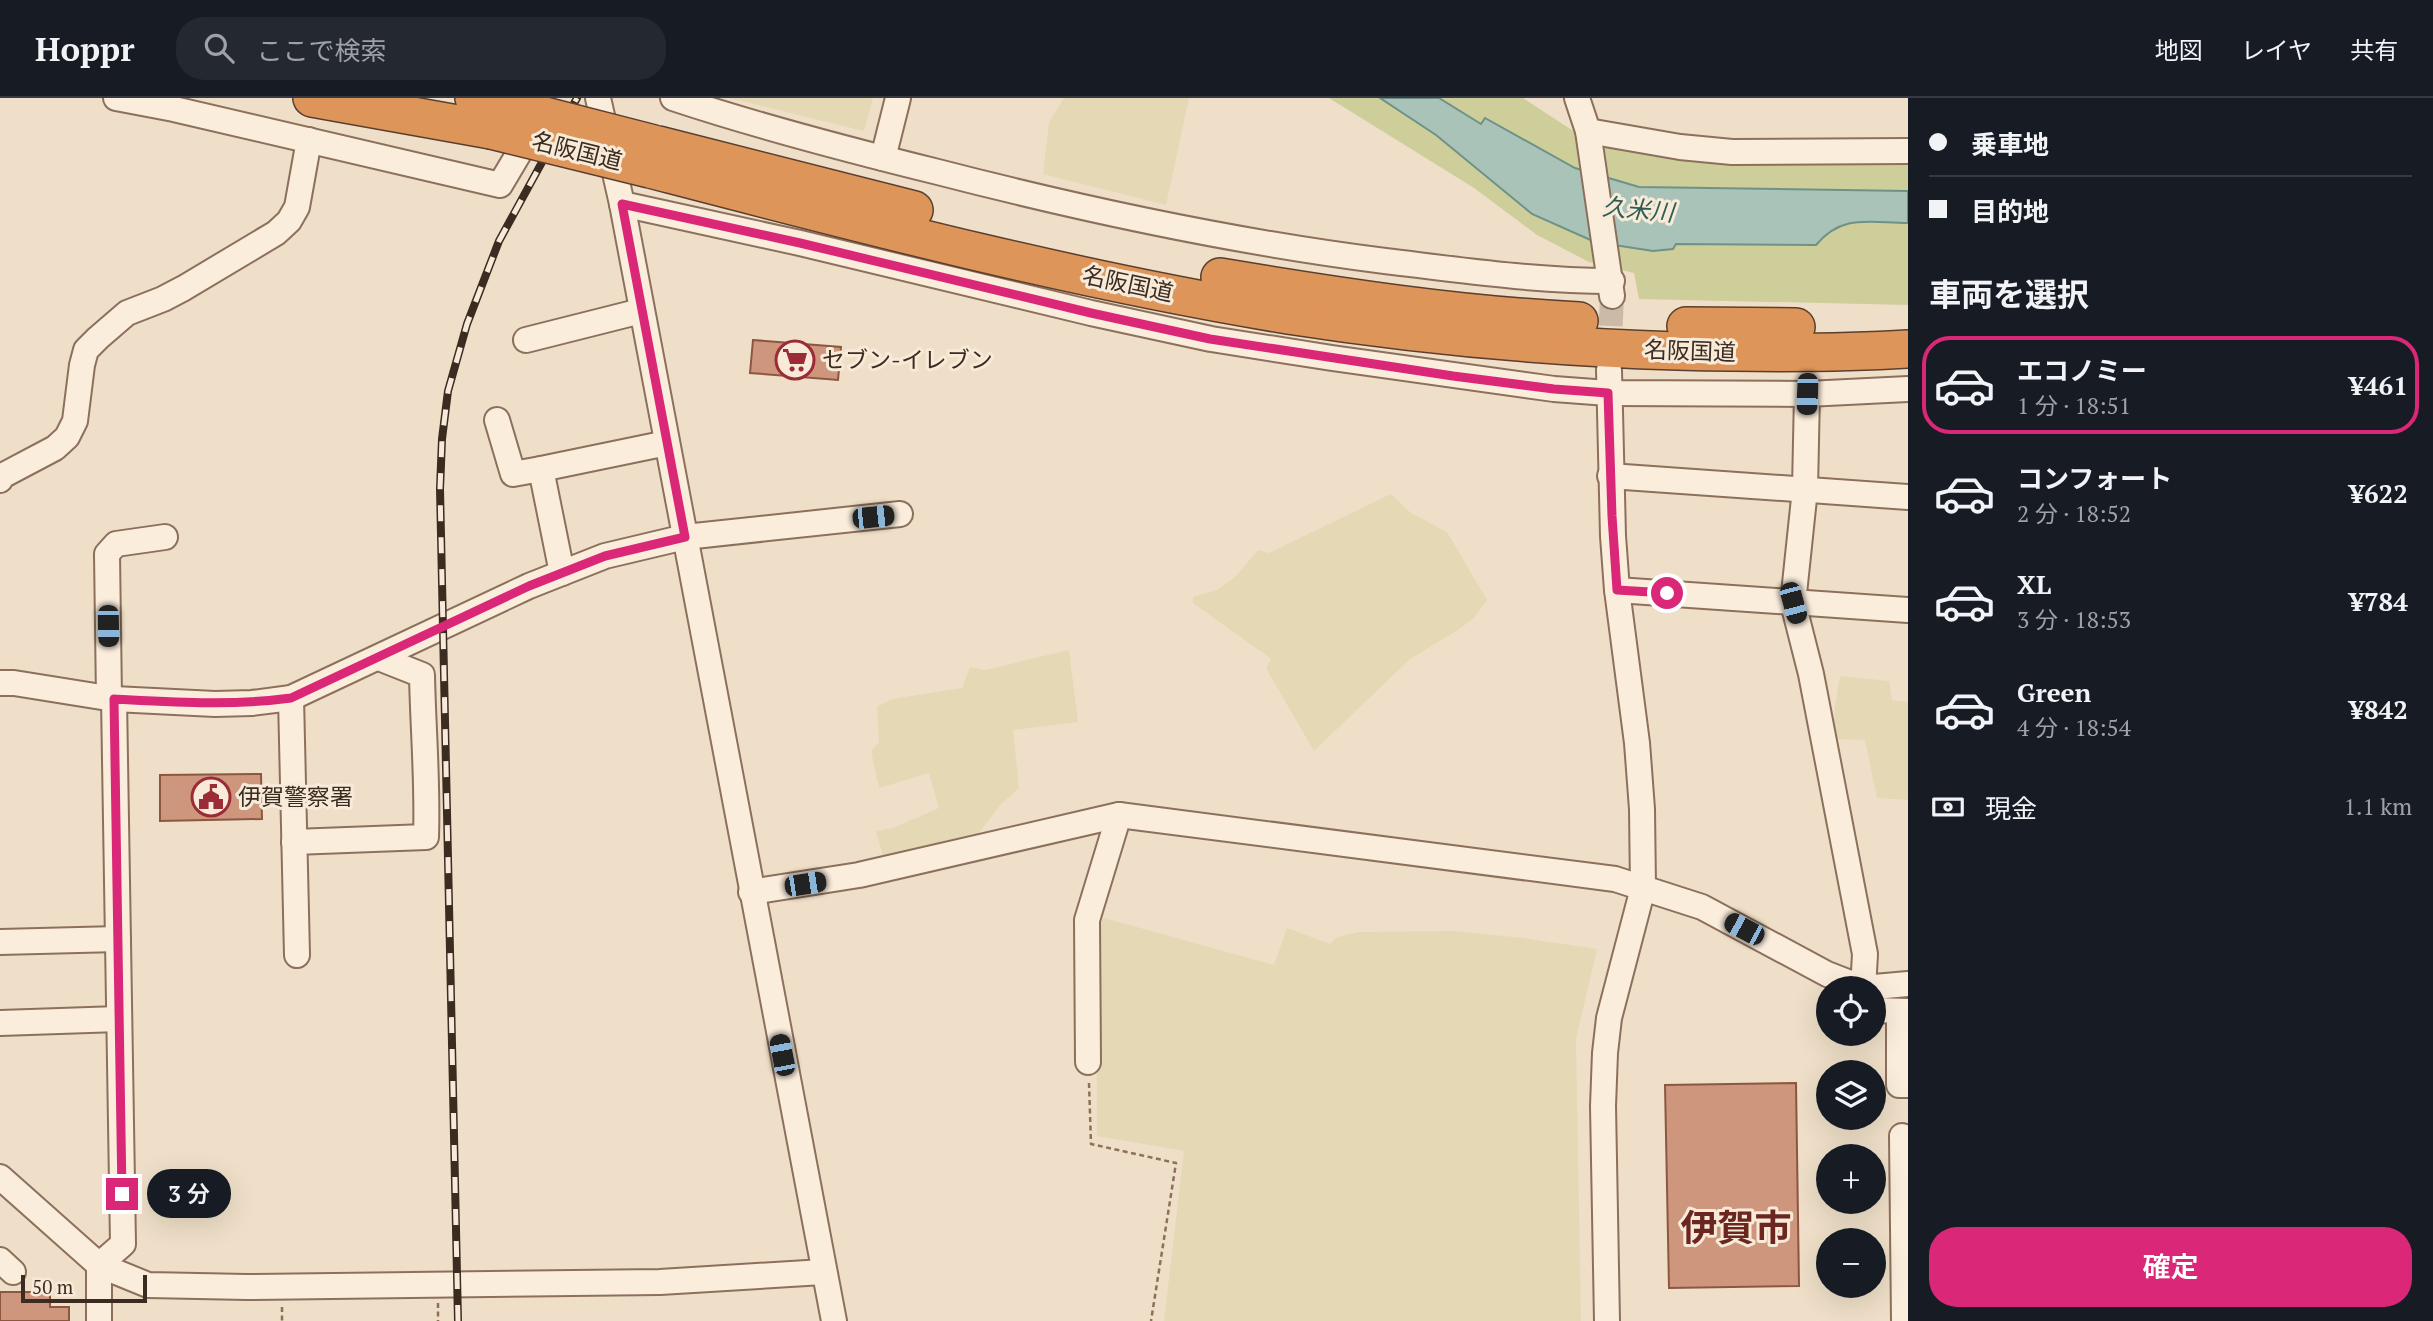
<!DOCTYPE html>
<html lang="ja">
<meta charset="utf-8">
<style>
:root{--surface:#171b24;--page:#242831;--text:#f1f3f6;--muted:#9ea1a6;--line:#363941;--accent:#db2777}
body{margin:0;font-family:"PT Serif","Noto Sans JP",serif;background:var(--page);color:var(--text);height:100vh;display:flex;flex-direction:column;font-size:26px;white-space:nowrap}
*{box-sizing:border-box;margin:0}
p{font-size:23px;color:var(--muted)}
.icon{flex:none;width:38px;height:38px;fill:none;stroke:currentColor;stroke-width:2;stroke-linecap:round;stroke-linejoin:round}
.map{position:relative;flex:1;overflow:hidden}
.drawer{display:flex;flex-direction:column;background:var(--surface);width:525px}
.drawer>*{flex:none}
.top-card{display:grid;align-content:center;height:154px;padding:0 21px;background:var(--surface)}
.fabs{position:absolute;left:1816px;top:878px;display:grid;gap:14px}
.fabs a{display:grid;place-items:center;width:70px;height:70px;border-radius:50%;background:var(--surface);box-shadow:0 7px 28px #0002;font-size:35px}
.scale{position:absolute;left:21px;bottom:18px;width:126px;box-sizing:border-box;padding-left:7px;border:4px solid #3c2b20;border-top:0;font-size:19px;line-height:24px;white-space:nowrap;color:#3c2b20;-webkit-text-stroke:5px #f7ead8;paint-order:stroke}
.end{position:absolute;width:32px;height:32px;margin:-16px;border:9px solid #db2777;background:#fff;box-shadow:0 0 0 4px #fff}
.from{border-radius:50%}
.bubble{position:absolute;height:49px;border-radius:24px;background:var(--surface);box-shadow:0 7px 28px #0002;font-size:23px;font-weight:600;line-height:49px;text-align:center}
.car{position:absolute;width:21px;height:42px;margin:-21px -10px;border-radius:9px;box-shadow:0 0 5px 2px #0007;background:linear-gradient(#222 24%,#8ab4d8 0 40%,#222 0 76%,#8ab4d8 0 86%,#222 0)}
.top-card b{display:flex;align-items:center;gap:24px;height:66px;font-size:26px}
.top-card b+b{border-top:2px solid var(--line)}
.top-card i{width:18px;height:18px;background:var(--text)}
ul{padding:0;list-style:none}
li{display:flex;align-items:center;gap:21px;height:98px;margin:0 14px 10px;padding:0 7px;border:4px solid transparent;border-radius:28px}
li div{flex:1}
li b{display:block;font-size:26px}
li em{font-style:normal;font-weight:600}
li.selected{border-color:var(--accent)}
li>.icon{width:63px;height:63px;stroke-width:1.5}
h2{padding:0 21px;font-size:32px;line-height:84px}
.pay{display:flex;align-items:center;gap:18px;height:77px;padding:0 21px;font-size:26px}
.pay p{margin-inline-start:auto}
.primary-button{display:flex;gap:14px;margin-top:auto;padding:14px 21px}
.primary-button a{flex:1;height:80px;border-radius:28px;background:var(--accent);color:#fff;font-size:28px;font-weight:600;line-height:80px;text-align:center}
header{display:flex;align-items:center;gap:42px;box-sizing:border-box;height:98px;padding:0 35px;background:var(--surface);border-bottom:2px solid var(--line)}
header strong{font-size:33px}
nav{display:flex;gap:38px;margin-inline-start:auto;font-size:24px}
.search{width:490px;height:63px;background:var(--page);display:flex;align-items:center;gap:18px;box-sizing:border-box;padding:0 24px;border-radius:28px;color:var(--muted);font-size:26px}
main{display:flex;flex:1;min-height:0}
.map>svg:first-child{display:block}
.farmland{fill:#e5d8b5}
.green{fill:#cece9b}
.water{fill:#a9c3b9;stroke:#6f9286;stroke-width:2}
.building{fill:#ce967d;stroke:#8c5741;stroke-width:2}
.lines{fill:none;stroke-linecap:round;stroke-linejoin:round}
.minor-tunnel{stroke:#cbbba6;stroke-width:24;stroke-dasharray:24 12;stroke-linecap:butt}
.minor-casing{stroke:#8c705c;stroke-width:28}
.highway-casing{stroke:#5a3f30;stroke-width:40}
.path{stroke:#8c705c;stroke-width:2.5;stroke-dasharray:5 3.5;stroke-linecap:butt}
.minor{stroke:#faeddc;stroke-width:24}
.highway{stroke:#de9559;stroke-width:37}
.rail-casing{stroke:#3c2b20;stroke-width:8}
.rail{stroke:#f7ead8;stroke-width:5;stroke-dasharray:16;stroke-linecap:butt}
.highway-bridge-casing{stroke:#5a3f30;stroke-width:40;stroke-linecap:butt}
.highway-bridge{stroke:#de9559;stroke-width:37}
.route{stroke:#db2777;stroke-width:9}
.labels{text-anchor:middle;stroke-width:6;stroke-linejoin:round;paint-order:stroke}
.street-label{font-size:23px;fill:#3c2b20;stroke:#f7ead8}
.poi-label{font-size:23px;fill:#3c2b20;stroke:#f7ead8;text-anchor:start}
.water-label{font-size:24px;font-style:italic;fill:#2f5c54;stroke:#f7ead8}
.town-label{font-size:37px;font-weight:bold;fill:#6a261f;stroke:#f7ead8}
</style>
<header>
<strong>Hoppr</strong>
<div class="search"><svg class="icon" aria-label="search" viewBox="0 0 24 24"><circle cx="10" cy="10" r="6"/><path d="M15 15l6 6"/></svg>ここで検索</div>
<nav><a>地図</a><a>レイヤ</a><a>共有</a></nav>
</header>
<main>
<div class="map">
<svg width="1908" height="1223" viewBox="0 0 1908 1223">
<rect width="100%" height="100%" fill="#efdfc8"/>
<g class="farmland">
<polygon points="729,0 873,0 864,33"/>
<polygon points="1064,0 1189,0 1166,107 1043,76 1049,24"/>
<polygon points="1391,396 1411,415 1447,434 1487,502 1473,521 1458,532 1410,561 1314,653 1266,570 1271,561 1193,505 1193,499 1217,492 1236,478 1258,452 1269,455"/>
<polygon points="1069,552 1078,624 1013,632 1019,690 1001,706 975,740 884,762 876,733 893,730 939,710 929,675 879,690 871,653 879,645 877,609 892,601 962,590 970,569 985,572"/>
<polygon points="1840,578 1889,583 1892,602 1908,604 1908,702 1877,700 1865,642 1838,641 1834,635 1835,608"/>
<polygon points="1104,820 1274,867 1287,830 1330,846 1337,839 1360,834 1453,833 1523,840 1597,851 1576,941 1581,1223 1164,1223 1184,1053 1097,1038 1096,827"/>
</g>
<g class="green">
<path d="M1329,0h51l56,37 237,114 3,-5 140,1c27,-32 54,-22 92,-22v82l-269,-6 -5,-26 -45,-11 -52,-27 -63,-47z"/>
<polygon points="1439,0 1523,0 1578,36 1621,51 1908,62 1908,93 1639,89 1575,70 1485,21 1482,26"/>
</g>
<path class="water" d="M1380,0h59l42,26 4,-6 90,50 64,19 269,4v32c-37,0 -66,-10 -92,22l-140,-1 -3,5 -20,2 -58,-9 -63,-28 -96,-79z"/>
<g class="building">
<polygon points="753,242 841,249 838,282 750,275"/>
<polygon points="261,676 262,721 160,723 160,677"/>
<polygon points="1796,985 1799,1188 1669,1190 1665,987"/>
<polygon points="0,1194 50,1194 50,1209 69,1209 69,1223 0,1223"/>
</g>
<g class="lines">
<polyline class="minor-tunnel" points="1609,264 1612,198"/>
<defs>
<g id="minor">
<polyline points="116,0 174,11 500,87 522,50 531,30"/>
<polyline points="598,0 622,106 834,1223"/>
<path d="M673,0c87,29 176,52 265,74 147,38 296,70 447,89 75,9 150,20 227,20"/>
<polyline points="1577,0 1588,33 1612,198"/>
<polyline points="1588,33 1680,49 1732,54 1908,53"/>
<polyline points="883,60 898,0"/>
<polyline points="622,106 800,145 1091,215 1211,241 1332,260 1554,291 1608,295 1807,296 1908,291"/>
<polyline points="526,242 641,213"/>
<polyline points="1807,296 1805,391 1793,505 1811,576 1865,856 1863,891"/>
<polyline points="497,322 513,376 541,371 562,475"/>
<polyline points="541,371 667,345"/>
<polyline points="1610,378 1908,399"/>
<polyline points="0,382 2,378 55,350 67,339 75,323 82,267 86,252 98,240 127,215 163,201 184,190 276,135 289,123 297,109 309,42"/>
<polyline points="1617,492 1908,512"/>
<polyline points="0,585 14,585 114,601 215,606 252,605 291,600 529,488 605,458 685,439 900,416"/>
<polyline points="291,600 297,857"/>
<polyline points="109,601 107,456 116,446 165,439"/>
<path d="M294,744l132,-5c2,-54 -3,-108 -4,-162l-43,-17"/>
<polyline points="751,794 859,777 1119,717 1615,781 1702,809 1827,876 1863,890 1908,886"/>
<polyline points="0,844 118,841"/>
<polyline points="1874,912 1908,913"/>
<polyline points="1899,914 1899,987 1908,987"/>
<polyline points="0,925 119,921"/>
<polyline points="1088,964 1087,822 1119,717"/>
<polyline points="1902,1038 1904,1223"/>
<polyline points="0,1079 99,1167 148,1187 247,1189 660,1184 823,1174"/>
<polyline points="0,1162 13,1174"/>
<polyline points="99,1223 99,1167 123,1146 114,601"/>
<polyline points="1607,1223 1603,1008 1605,955 1609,920 1643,790 1642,711 1637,645 1617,492 1613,438 1609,272"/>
</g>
<g id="highway">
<polyline points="312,0 491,32"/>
<polyline points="474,0 498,6"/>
<polyline points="658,47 914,112"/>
<path d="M650,71c211,55 423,111 638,146 129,20 259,32 389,36 77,2 154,3 231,-2"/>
<path d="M1220,179c120,20 239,38 359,44"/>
<polyline points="1686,228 1796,229"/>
</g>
</defs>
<use href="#minor" class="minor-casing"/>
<use href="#highway" class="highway-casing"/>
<g class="path">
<polyline points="1089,985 1091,1046 1176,1065 1151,1223"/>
<polyline points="438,1205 438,1223"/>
<polyline points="282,1209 282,1223"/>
</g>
<use href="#minor" class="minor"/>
<use href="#highway" class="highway"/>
<defs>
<polyline id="rail" points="458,1223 440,391 442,341 448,293 467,226 499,143 577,0"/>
</defs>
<use href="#rail" class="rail-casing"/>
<use href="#rail" class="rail"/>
<defs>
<g id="highway-bridge">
<polyline points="498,6 654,46"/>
<polyline points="491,32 650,71"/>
</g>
</defs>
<use href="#highway-bridge" class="highway-bridge-casing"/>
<use href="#highway-bridge" class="highway-bridge"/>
</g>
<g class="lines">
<path class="route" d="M122,1096l-8,-495c59,3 118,7 177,-1l238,-112 76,-30 80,-19 -63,-333 178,39 291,70 119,26 243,37 101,13 54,4 4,123 5,74 50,3"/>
</g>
<defs>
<symbol id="supermarket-ring" viewBox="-11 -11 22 22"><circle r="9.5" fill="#f7ead8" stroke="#9c2b38" stroke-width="1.5"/><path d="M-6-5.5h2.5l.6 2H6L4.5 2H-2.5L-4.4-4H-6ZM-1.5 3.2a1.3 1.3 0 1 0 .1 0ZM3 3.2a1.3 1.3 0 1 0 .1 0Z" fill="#9c2b38"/></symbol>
<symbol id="civic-ring" viewBox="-11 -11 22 22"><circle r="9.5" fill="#f7ead8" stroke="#9c2b38" stroke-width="1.5"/><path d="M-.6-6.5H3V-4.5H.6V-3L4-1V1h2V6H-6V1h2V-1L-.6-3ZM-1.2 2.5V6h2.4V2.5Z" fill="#9c2b38"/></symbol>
</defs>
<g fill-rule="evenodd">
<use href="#supermarket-ring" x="773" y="240" width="44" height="44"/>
<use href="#civic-ring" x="189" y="677" width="44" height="44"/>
</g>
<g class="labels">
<g class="street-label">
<text transform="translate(577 53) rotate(14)" y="8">名阪国道</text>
<text transform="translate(1128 186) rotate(12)" y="8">名阪国道</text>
<text transform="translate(1690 253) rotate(2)" y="8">名阪国道</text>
</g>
<g class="poi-label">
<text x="822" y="270">セブン-イレブン</text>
<text x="238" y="707">伊賀警察署</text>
</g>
<g class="water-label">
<text transform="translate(1638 112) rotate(5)" y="8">久米川</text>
</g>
<g class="town-label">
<text x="1736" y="1143">伊賀市</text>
</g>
</g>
</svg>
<div class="fabs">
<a><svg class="icon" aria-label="locate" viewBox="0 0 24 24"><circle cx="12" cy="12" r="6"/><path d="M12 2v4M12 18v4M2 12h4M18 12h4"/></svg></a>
<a><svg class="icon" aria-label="layers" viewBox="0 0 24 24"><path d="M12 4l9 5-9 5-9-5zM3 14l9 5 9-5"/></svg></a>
<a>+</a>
<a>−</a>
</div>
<div class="scale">50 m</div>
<i class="end from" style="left:1667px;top:495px"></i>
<i class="end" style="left:122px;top:1096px"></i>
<div class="bubble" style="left:147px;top:1071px;width:84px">3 分</div>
<i class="car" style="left:1807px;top:296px;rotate:182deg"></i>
<i class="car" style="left:873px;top:419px;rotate:84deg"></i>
<i class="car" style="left:1793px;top:505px;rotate:165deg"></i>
<i class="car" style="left:108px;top:528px;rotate:179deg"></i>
<i class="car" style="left:805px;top:786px;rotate:81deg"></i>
<i class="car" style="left:1744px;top:831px;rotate:298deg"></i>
<i class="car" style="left:782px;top:957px;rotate:349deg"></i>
</div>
<section class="drawer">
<div class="top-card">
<b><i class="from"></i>乗車地</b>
<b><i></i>目的地</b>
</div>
<h2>車両を選択</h2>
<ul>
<li class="selected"><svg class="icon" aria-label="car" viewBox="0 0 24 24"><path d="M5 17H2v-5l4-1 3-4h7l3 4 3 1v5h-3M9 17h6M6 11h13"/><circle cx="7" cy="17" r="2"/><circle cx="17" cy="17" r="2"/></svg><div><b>エコノミー</b><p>1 分 · 18:51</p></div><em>¥461</em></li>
<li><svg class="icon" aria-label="car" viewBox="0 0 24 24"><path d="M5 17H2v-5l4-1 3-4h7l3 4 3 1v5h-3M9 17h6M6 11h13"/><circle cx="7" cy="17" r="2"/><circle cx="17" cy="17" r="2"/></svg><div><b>コンフォート</b><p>2 分 · 18:52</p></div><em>¥622</em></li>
<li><svg class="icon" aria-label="car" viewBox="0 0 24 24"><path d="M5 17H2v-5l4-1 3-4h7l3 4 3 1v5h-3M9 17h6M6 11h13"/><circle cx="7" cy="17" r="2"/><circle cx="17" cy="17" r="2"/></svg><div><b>XL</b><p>3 分 · 18:53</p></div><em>¥784</em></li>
<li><svg class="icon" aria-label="car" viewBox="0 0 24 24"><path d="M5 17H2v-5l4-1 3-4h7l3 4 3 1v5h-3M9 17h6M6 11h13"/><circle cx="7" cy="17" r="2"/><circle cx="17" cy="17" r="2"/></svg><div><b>Green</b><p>4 分 · 18:54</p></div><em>¥842</em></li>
</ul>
<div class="pay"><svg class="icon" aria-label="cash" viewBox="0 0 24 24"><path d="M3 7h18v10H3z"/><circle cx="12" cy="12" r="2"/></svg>現金<p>1.1 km</p></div>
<div class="primary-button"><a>確定</a></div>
</section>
</main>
